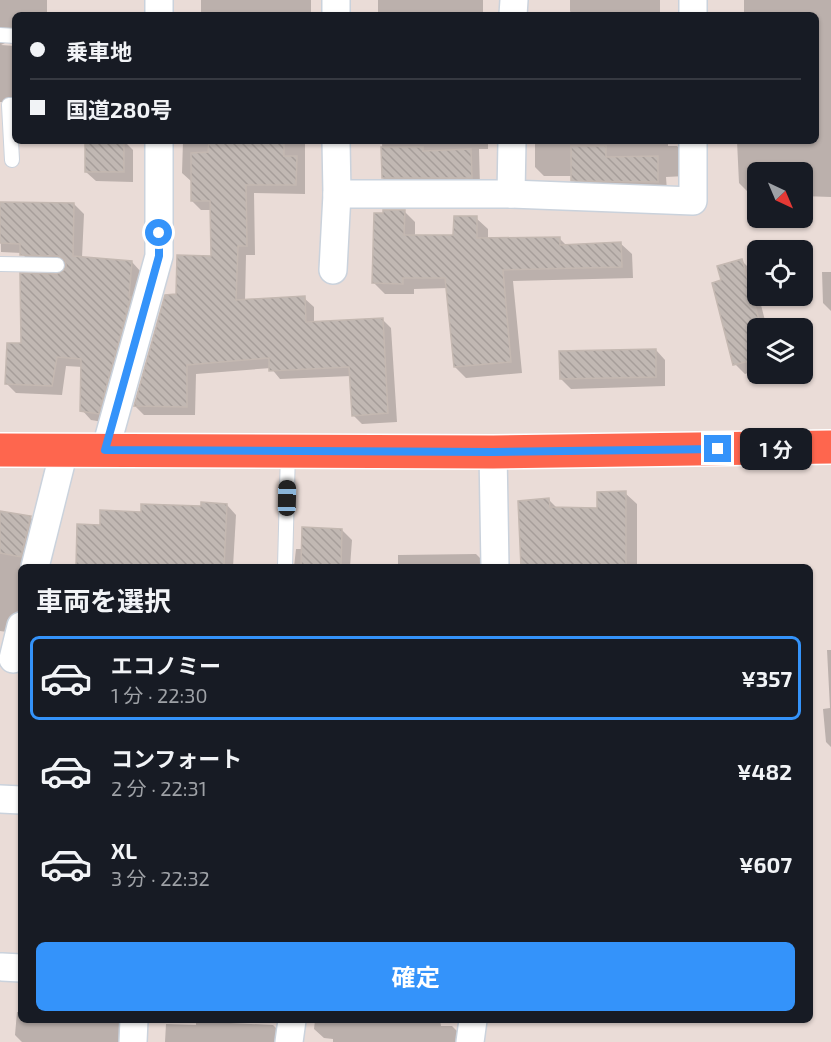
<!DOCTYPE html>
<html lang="ja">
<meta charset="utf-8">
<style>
:root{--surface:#171b24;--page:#20242c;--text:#f1f3f6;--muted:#9ea1a6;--line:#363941;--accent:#3493fa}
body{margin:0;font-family:"Exo 2","Noto Sans JP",sans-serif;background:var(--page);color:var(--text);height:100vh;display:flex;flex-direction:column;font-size:22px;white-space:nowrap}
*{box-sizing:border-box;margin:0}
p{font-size:20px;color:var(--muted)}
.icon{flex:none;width:33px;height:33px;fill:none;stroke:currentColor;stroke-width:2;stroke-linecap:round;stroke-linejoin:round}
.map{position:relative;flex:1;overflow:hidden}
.details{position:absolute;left:18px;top:564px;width:795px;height:459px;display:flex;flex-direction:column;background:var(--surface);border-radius:9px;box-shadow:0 2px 4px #0004}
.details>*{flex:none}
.top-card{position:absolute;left:12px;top:12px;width:807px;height:132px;border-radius:9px;box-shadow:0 2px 4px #0004;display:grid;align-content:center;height:132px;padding:0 18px;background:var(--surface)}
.needle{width:39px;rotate:136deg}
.tools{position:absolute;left:747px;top:162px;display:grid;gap:12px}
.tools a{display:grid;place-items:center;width:66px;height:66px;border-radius:9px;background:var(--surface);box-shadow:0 2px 4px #0004;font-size:30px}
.end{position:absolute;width:27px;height:27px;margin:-14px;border:8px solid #3493fa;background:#fff;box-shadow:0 0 0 3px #fff}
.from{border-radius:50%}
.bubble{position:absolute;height:42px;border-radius:9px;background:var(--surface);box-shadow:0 2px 4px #0004;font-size:20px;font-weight:700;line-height:42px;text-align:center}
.car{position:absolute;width:18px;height:36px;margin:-18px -9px;border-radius:8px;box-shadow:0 0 4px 2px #0007;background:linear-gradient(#222 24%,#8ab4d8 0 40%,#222 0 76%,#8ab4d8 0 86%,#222 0)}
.top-card b{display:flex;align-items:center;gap:21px;height:57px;font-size:22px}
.top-card b+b{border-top:2px solid var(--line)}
.top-card i{width:15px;height:15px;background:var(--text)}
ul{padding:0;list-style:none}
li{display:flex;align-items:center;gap:18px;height:84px;margin:0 12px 9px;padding:0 6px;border:3px solid transparent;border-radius:9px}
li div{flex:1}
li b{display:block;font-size:22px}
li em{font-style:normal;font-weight:700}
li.active{border-color:var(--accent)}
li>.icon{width:54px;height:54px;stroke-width:1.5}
h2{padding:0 18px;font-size:27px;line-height:72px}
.primary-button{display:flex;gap:12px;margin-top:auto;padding:12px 18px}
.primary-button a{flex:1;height:69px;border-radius:9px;background:var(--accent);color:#fff;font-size:24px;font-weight:700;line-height:69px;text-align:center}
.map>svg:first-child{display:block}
.shadow{fill:#0003}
.building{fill:url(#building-back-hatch);stroke:#c4b8b1;stroke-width:1.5}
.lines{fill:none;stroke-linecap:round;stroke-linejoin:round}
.lane-casing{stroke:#cad2dc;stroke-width:16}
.street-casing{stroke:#cad2dc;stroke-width:30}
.highway-casing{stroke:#fff;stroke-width:36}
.lane{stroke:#fff;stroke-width:14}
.street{stroke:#fff;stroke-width:27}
.highway{stroke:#fe664e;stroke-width:33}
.route{stroke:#3493fa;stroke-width:8}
</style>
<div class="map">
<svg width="831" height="1042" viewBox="0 0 831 1042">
<defs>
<pattern id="building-back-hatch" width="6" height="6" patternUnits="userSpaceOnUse" patternTransform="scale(1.5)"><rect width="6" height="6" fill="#c1b8b3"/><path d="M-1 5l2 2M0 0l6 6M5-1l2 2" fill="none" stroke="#a69e9a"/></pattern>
</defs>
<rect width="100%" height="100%" fill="#eadcd7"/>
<g class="shadow">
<polygon points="0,0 47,0 47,15 15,15 15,38 1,45 15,46 15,102 0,102"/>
<rect x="201" y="0" width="110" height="15"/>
<rect x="378" y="0" width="105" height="15"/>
<polygon points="570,0 660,0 660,15 572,15 570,11"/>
<polygon points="744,0 831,0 831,197 802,196 802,172 758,172 758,194 750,194 739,183 737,141 816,141 816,15 744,15"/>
<polygon points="86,141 124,141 133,150 133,182 96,181 86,172"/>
<polygon points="183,141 305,141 305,194 254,193 255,255 246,255 245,301 304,298 314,307 314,323 382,319 391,328 397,422 362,424 353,415 351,376 280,379 271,368 196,374 195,415 144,415 135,406 177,296 213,258 212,210 201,210 192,201 192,182 182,173"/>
<polygon points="382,141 488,141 488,149 479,149 480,187 392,187 383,178"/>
<polygon points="535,141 668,141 668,146 677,146 686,155 686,176 666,177 667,191 582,189 573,180 573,176 544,176 535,167"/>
<polygon points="0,203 74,204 84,214 82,258 132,262 141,272 109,423 91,420 82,410 83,367 66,366 62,395 16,393 6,383 23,345 58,275 66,271 67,265 31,265 22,253 1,252"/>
<polygon points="404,211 415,222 415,237 455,236 476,218 488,229 488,239 559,238 567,246 620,243 632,254 633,278 513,281 522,373 466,378 455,367 448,288 414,289 414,294 385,294 374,283"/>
<polygon points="742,261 752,271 767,328 758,328 758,370 745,374 735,364 723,281"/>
<polygon points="822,272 831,272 831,311 823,303"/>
<polygon points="656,350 665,360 665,386 571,389 561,379"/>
<polygon points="625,493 637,504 637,567 523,567 549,500 558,509 599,510"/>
<polygon points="227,505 236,515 233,567 77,567 101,526 142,513"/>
<polygon points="0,513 31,518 40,527 29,567 21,567 21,624 15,633 0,631"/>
<polygon points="342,530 352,540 350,567 294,567 296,549 303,549"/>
<polygon points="476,554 485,563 486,567 398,567 398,555"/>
<polygon points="827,650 831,650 831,747 826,742 823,709 830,708"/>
<polygon points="17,1012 21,1012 21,1020 128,1020 127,1042 22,1042 15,1035"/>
<polygon points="196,1020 231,1020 231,1023 273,1025 281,1033 280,1042 165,1042 166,1024 196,1025"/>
<polygon points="315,1020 440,1020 441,1026 452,1026 462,1036 461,1042 333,1042 333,1039 324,1038 314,1029"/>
</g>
<g class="building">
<rect x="85" y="141" width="39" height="31"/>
<polygon points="209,141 284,141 284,156 297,156 296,185 246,185 247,246 238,246 236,300 305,296 306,322 383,318 388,413 352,416 349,367 269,371 269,358 187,365 187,407 134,406 165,295 176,294 177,255 211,256 210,201 191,201 191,153 208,152"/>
<polygon points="571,146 606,146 606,157 658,156 658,182 571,181"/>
<polygon points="381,147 423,147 423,151 471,149 472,178 382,178"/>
<polygon points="0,202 74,203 73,256 132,261 129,297 131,297 99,414 80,411 81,359 57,357 52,386 5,384 7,343 21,343 20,273 57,274 64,270 66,265 65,260 58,256 20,255 20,244 0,243"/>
<polygon points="383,210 405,210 404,235 453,235 454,216 477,216 477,238 560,237 560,245 621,242 622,267 503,270 511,362 454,367 445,278 403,278 403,284 372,283 374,213 383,213"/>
<polygon points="742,259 758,316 758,359 733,365 712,283 721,280 717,266"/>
<polygon points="656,349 656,377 560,379 559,351"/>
<polygon points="626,491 626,567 521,567 518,501 549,498 550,507 597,508 597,492"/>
<polygon points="201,502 227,504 224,567 76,567 77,524 100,525 100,510 141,512 141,504 201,506"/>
<polygon points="0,511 31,516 21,557 0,553"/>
<polygon points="302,527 342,529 341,567 301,567"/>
</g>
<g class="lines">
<defs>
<g id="lane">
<polyline points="0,35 15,36"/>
<polyline points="12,160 9,105 15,105"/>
<polyline points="0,264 57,265"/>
<polyline points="285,567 288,451"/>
</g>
<g id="street">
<polyline points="336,0 336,15"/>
<polyline points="693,0 693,15"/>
<polyline points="159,15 159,0"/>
<polyline points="513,15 514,0"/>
<polyline points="336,141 337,194 511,194 693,201 693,141"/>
<polyline points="511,194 512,141"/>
<polyline points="333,270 337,194"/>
<polyline points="105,451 159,256 159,141"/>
<polyline points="493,452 495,567"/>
<polyline points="35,567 64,451"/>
<polyline points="13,659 21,626"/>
<polyline points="0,799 21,800"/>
<polyline points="2,967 21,968"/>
<polyline points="133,1042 134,1020"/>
<polyline points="289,1042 292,1020"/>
<polyline points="470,1042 473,1020"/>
</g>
<polyline id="highway" points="0,450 493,452 831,447"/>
</defs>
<use href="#lane" class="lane-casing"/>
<use href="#street" class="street-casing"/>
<use href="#highway" class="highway-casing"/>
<use href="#lane" class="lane"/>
<use href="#street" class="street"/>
<use href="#highway" class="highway"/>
</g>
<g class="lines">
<polyline class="route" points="159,233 159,256 105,450 493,452 718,449"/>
</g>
</svg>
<div class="tools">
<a><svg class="needle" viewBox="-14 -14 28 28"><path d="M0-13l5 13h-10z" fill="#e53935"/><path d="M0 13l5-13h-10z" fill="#9ea1a6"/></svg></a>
<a><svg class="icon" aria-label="locate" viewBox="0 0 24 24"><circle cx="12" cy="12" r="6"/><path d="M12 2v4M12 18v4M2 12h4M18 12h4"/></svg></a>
<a><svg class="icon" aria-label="layers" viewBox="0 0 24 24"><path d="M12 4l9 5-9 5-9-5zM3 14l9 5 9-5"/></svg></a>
</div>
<i class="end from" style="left:159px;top:233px"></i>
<i class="end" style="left:718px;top:449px"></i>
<div class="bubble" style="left:740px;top:428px;width:72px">1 分</div>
<i class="car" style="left:287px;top:498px;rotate:1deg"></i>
<div class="top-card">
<b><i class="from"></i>乗車地</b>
<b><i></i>国道280号</b>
</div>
<section class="details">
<h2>車両を選択</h2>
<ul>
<li class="active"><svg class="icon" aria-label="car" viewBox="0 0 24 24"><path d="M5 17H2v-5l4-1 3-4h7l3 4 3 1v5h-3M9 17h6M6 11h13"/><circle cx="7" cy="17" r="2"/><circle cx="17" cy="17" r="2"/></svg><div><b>エコノミー</b><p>1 分 · 22:30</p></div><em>¥357</em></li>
<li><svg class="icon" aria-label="car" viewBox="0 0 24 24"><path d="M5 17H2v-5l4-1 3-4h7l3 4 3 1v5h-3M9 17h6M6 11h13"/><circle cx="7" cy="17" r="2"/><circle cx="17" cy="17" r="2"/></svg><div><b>コンフォート</b><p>2 分 · 22:31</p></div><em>¥482</em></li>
<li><svg class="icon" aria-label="car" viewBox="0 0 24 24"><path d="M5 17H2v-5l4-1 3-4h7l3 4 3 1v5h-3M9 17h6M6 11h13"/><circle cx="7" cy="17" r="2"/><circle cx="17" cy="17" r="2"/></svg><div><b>XL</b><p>3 分 · 22:32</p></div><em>¥607</em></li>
</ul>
<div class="primary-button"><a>確定</a></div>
</section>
</div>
